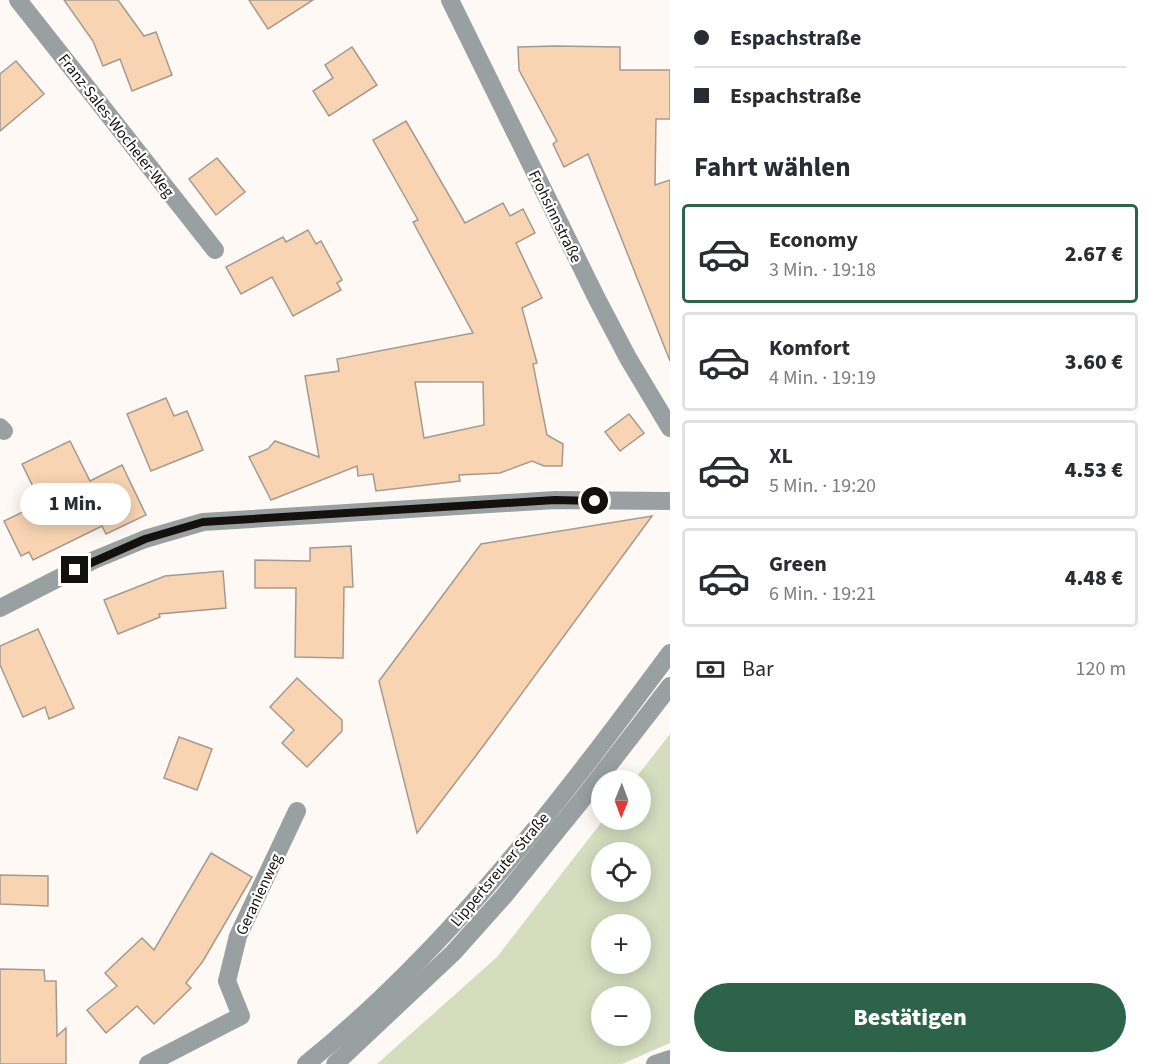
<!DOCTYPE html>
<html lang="de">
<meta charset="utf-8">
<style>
:root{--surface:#fff;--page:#f2f2f3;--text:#2b2b33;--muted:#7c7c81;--line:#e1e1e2;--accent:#2d6349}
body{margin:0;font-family:"Source Sans 3",sans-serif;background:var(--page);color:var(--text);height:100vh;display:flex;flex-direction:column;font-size:22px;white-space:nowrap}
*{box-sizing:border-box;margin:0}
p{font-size:20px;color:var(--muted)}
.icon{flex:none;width:33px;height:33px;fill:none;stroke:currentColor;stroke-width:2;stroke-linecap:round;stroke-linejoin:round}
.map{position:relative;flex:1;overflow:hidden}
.details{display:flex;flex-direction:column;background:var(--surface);width:480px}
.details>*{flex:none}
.guide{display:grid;align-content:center;height:132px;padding:0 24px;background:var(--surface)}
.needle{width:39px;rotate:181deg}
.controls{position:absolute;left:591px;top:770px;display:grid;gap:12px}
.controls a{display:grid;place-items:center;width:60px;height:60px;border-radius:50%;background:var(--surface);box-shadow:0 3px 15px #0003;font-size:30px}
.end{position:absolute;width:27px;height:27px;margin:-14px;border:8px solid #14100c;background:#fff;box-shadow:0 0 0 3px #fff}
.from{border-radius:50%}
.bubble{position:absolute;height:42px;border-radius:21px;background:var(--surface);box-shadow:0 3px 15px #0003;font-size:20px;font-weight:800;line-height:42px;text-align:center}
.guide b{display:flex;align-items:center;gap:21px;height:57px;font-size:22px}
.guide b+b{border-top:2px solid var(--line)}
.guide i{width:15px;height:15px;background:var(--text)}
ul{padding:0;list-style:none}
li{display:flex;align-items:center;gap:18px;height:99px;margin:0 12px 9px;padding:0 12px;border:3px solid var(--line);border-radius:6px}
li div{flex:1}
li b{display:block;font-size:22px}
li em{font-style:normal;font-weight:800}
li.current{border-color:var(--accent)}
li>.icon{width:54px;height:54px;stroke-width:1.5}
h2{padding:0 24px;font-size:27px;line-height:72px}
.pay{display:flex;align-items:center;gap:15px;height:66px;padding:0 24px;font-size:22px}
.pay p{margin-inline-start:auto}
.action{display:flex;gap:12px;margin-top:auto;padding:12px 24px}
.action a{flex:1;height:69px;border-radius:36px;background:var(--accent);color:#fff;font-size:24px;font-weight:800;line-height:69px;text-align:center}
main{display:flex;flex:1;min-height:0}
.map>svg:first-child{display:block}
.green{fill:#d4ddbe;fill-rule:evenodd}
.building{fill:#f8d4b2;stroke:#a59a90;stroke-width:1.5;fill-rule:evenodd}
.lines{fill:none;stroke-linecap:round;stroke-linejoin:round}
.minor{stroke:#98a0a1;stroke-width:18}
.route{stroke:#14100c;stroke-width:8}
.labels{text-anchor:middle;stroke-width:4.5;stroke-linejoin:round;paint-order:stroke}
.street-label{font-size:16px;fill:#14100c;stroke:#fff}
</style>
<main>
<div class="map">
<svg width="670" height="1064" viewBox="0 0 670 1064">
<rect width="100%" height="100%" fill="#fef9f5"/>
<path class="green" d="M670,734v309l-48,21h-245l120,-107 107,-138h36v-39h-6zM602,852h38v39h-38zM602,924h38v39h-38zM602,996h38v39h-38z"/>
<g class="building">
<polygon points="64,0 118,0 144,36 156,32 172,75 132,91 120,59 103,66 93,41"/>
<polygon points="249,0 313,0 268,29"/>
<polygon points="555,46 620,47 620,70 670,70 670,119 656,119 655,185 670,180 670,361 588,154 564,167 553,144 557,141 519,70 518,47"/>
<polygon points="352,47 377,85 329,116 313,91 333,78 325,65"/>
<polygon points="16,61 44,94 0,131 0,74"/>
<path d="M406,121l59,102 38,-20 7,13 13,-7 12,24 -19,10 26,55 -20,10 15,55 -4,1 14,71 16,9 -1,22h-18l-12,-5 -32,12 -41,2 1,6 -84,10 -3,-17 -15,2 -1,-10 -86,34 -22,-43 19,-8 7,-8 44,16 -14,-81 34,-5 -2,-12 136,-26 -60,-111 5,-2 -45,-80zM415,382h68l1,43 -60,13z"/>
<polygon points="217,158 245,192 216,215 189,179"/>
<polygon points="308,230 316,244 321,241 342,280 337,283 341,290 293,316 272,277 241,294 226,267 283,237 286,242"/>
<polygon points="166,398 174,416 187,411 203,450 151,471 127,414"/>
<polygon points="629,414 644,433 620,451 605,432"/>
<polygon points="70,441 90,481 122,465 146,515 106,534 102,526 33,560 29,552 21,556 4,521 41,503 22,464"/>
<polygon points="652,516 484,745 417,833 379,681 478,548 481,544"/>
<polygon points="351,546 353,587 344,587 343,658 295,657 296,588 255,588 255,560 310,561 310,548"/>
<polygon points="223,571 226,608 159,614 160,617 118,634 104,600 165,576"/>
<polygon points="38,629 74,708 49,719 45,707 23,717 0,665 0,646"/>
<polygon points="297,678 342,720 342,731 307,767 282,743 294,730 270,707"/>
<polygon points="179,737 212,749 197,790 164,778"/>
<polygon points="211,853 252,877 203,961 186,983 191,988 154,1024 137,1006 106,1033 87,1010 117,986 105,973 142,938 154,950"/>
<polygon points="0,875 48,876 48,906 0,904"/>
<polygon points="0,969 44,970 45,981 56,981 57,1036 66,1028 66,1064 0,1064"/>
</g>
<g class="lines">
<g class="minor">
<polyline points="18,0 215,250"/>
<polyline points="450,0 597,299 628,358 670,428"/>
<polyline points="0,427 4,431"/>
<polyline points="0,608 94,560 145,539 203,522 555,500 670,501"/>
<polyline points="148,1064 241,1016 227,981 238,936 297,811"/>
<path d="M306,1064c143,-115 255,-264 364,-411"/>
<polyline points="335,1064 453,953 504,896 581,801 670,686"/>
<polyline points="655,1064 670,1059"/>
</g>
</g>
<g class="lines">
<polyline class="route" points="75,570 145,539 203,522 555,500 595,501"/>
</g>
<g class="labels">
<g class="street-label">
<text transform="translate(117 125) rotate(52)" y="6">Franz-Sales-Wocheler-Weg</text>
<text transform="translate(556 216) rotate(64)" y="6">Frohsinnstraße</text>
<text transform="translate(499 869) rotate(-50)" y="6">Lippertsreuter Straße</text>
<text transform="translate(258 894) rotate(-65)" y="6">Geranienweg</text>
</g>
</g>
</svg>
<div class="controls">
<a><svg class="needle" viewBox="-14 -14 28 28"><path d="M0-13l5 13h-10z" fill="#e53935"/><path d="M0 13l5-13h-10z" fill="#7c7c81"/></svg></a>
<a><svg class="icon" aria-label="locate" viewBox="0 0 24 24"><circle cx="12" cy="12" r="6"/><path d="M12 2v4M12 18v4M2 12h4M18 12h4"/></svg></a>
<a>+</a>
<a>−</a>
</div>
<i class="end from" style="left:595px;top:501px"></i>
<i class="end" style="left:75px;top:570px"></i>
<div class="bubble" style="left:20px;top:483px;width:111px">1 Min.</div>
</div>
<section class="details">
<div class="guide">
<b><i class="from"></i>Espachstraße</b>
<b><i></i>Espachstraße</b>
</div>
<h2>Fahrt wählen</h2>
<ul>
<li class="current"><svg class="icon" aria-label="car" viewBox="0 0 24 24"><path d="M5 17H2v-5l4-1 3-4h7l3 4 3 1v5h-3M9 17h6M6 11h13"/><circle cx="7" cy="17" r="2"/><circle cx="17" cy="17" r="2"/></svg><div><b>Economy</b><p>3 Min. · 19:18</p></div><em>2.67 €</em></li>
<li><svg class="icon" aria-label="car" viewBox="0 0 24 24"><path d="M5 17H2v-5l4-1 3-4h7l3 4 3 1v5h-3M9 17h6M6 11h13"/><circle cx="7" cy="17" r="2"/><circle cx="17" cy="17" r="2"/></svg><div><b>Komfort</b><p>4 Min. · 19:19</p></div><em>3.60 €</em></li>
<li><svg class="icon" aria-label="car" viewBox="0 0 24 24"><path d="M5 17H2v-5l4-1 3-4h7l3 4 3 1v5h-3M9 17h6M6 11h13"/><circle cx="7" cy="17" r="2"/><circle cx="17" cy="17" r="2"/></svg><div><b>XL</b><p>5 Min. · 19:20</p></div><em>4.53 €</em></li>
<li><svg class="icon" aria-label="car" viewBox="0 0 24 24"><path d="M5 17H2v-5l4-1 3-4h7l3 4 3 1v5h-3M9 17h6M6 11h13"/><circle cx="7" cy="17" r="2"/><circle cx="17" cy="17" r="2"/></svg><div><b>Green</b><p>6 Min. · 19:21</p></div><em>4.48 €</em></li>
</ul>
<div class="pay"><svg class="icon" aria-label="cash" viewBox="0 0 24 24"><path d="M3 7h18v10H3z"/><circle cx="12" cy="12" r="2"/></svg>Bar<p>120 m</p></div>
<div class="action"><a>Bestätigen</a></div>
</section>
</main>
